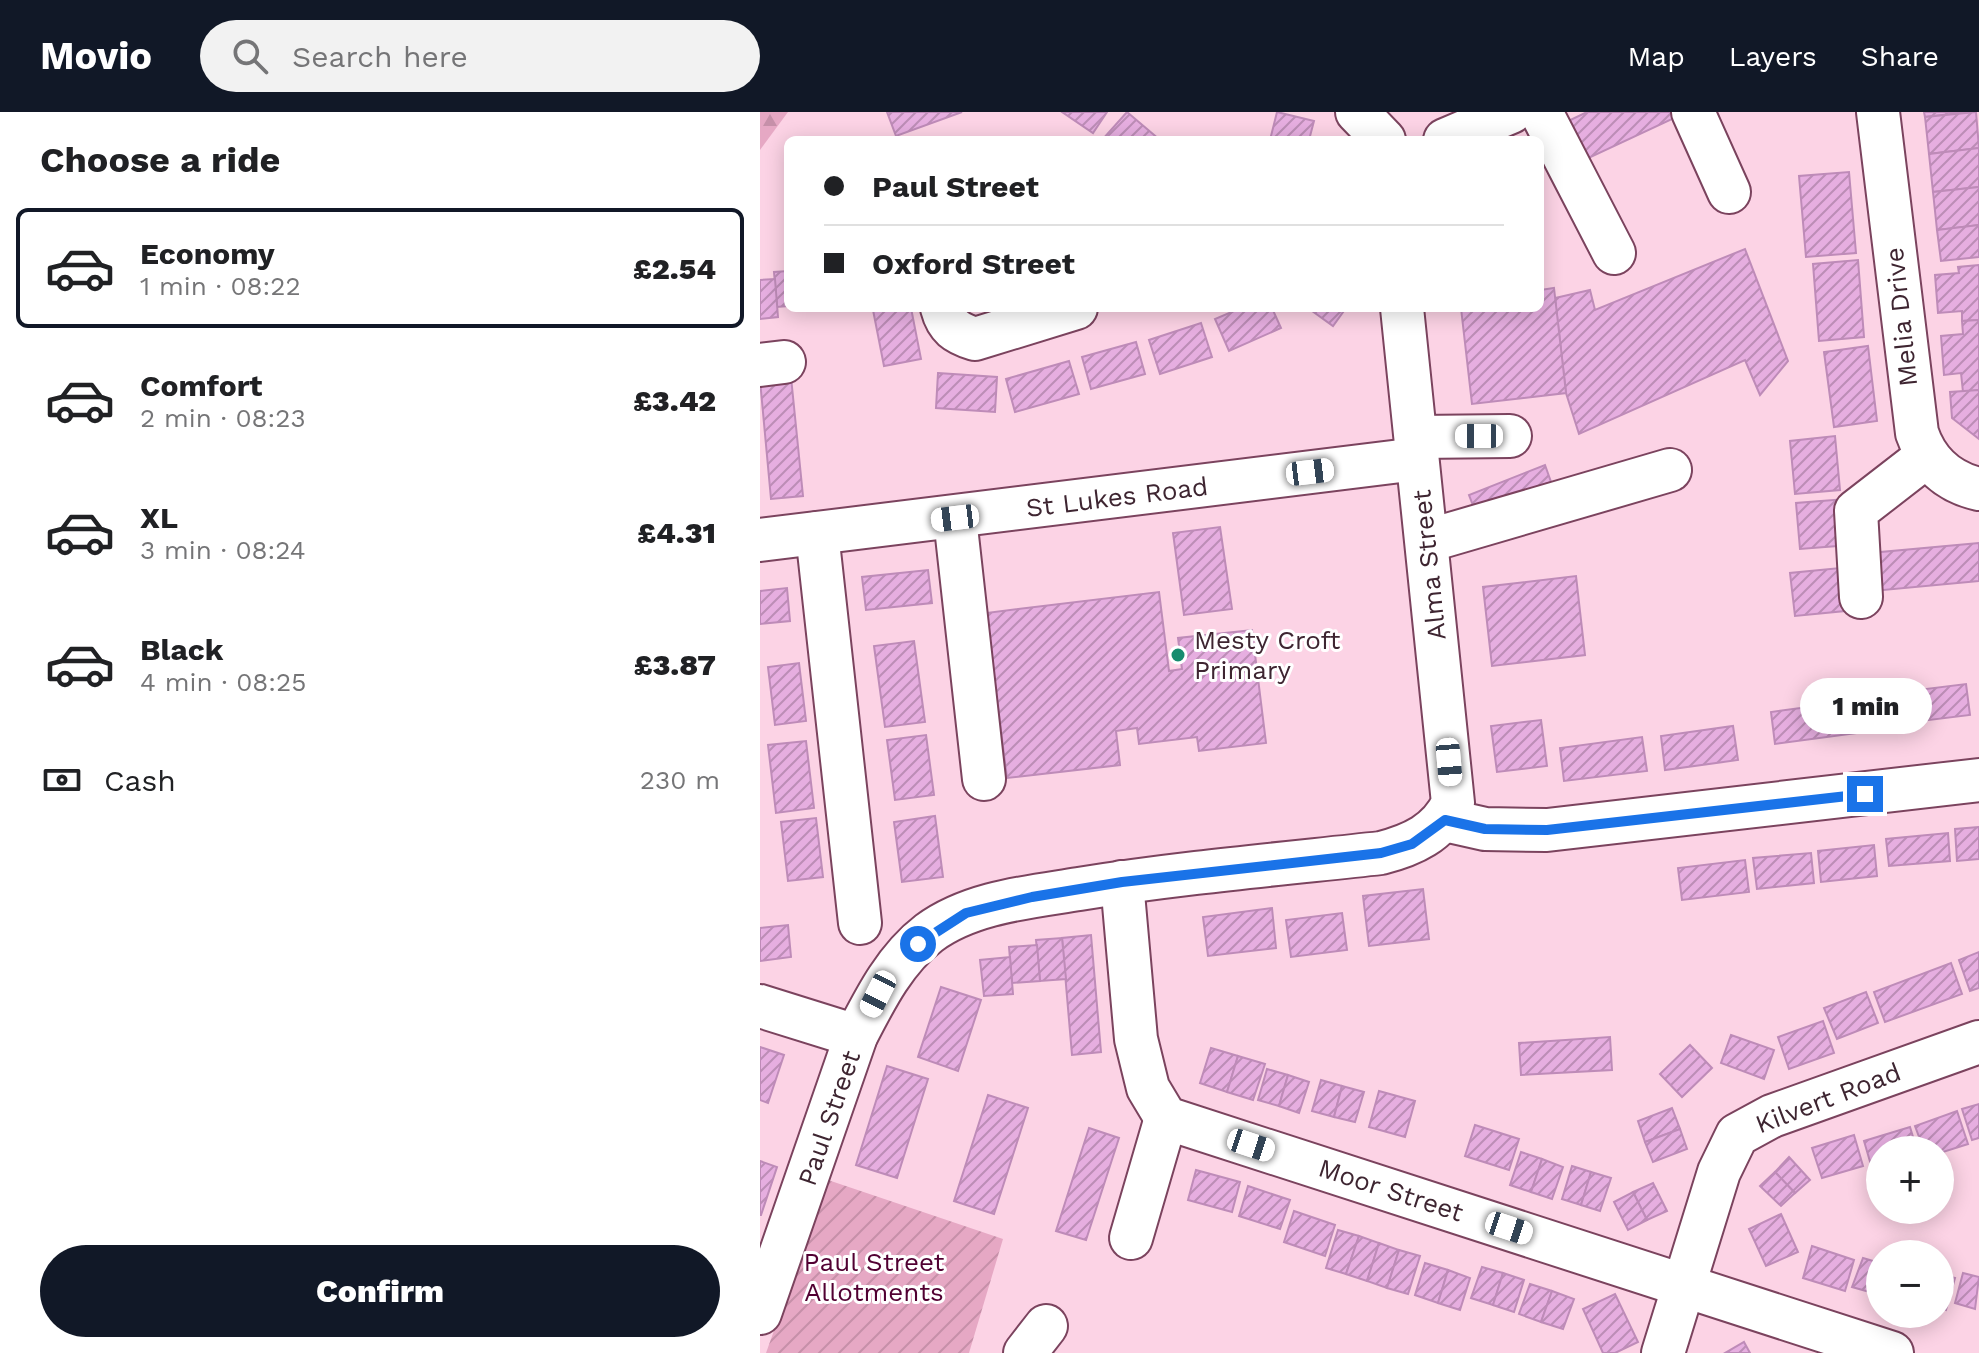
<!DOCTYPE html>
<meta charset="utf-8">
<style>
:root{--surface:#fff;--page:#f2f2f2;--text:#202124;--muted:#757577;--line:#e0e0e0;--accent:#111827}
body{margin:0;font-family:"Work Sans",sans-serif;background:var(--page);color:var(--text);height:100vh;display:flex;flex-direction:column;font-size:30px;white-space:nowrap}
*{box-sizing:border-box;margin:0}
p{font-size:26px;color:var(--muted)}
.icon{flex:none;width:44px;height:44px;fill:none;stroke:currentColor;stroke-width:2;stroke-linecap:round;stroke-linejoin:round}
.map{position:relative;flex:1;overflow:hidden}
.drawer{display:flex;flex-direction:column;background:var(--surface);width:760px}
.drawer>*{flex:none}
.top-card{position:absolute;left:24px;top:24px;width:760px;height:176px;border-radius:12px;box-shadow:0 4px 20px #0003;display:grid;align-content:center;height:176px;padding:0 40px;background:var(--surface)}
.tools{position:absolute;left:1106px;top:1024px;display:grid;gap:16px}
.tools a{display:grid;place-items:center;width:88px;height:88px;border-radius:50%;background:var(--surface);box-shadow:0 4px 20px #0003;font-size:40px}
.end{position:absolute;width:36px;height:36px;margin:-18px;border:10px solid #1a73e8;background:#fff;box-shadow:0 0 0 4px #fff}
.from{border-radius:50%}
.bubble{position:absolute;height:56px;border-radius:28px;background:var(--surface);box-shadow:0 4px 20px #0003;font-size:26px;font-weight:800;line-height:56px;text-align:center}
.car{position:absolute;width:24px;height:48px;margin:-24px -12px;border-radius:10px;box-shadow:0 0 6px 2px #0007;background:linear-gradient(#fff 24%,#345 0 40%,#fff 0 76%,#345 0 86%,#fff 0)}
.top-card b{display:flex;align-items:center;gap:28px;height:76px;font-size:30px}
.top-card b+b{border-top:2px solid var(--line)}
.top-card i{width:20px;height:20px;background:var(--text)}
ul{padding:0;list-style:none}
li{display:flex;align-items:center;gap:24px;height:120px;margin:0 16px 12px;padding:0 24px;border:4px solid transparent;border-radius:12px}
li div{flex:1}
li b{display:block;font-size:30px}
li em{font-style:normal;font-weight:800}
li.active{border-color:var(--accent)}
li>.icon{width:72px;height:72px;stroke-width:1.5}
h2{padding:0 40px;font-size:36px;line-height:96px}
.pay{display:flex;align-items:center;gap:20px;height:88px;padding:0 40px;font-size:30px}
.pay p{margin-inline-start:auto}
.button{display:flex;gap:16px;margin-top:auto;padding:16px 40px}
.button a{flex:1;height:92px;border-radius:48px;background:var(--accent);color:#fff;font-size:32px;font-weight:800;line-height:92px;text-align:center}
header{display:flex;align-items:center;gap:48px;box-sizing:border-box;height:112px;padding:0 40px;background:var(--accent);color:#fff}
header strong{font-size:38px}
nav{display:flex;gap:44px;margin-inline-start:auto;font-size:28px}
.search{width:560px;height:72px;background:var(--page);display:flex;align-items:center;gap:20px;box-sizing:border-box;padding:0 28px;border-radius:44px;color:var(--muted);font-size:30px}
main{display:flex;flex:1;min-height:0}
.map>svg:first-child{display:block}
.forest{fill:url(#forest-firs)}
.garden{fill:url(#garden-furrows)}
.building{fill:url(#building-hatch);stroke:#be8bb8;stroke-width:2}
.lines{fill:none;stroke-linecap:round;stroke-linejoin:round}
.minor-casing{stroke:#7b435e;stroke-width:46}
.minor{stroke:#fff;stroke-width:42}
.route{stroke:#1a73e8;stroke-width:10}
.poi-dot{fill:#158c6e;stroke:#fff;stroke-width:3}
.labels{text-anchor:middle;stroke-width:6;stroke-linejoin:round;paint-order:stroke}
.street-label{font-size:26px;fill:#3e2531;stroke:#fff}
.poi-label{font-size:26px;fill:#3e2531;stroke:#fff;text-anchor:start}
.park-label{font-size:26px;fill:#510032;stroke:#fff}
</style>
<header>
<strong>Movio</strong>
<div class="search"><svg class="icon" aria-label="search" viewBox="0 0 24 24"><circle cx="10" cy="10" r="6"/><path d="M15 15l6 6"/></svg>Search here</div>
<nav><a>Map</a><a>Layers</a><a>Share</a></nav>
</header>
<main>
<section class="drawer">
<h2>Choose a ride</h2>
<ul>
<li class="active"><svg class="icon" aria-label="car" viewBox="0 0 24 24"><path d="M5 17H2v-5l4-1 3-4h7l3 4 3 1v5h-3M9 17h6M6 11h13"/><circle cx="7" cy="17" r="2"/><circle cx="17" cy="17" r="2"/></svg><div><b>Economy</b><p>1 min · 08:22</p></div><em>£2.54</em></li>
<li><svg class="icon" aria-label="car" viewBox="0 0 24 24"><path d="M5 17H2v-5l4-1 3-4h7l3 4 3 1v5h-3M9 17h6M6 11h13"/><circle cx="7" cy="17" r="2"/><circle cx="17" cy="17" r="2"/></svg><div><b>Comfort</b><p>2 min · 08:23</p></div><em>£3.42</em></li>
<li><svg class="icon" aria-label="car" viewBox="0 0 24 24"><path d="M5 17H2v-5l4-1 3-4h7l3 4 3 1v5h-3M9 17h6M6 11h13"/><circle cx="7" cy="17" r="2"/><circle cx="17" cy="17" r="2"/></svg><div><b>XL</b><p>3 min · 08:24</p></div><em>£4.31</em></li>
<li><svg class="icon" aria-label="car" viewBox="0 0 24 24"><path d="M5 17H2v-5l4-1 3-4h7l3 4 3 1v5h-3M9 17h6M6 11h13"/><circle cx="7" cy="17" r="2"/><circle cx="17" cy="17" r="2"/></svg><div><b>Black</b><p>4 min · 08:25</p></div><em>£3.87</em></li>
</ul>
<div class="pay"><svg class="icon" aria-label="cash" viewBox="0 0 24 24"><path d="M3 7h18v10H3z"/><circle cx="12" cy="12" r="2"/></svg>Cash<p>230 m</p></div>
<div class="button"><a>Confirm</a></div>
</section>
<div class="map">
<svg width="1219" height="1241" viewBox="0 0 1219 1241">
<defs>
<pattern id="forest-firs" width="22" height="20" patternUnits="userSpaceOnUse" patternTransform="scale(2)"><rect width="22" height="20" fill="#e6a8c4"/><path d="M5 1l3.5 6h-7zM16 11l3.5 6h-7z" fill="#c690a9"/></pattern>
<pattern id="garden-furrows" width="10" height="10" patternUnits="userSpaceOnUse" patternTransform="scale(2)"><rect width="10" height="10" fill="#e6a8c4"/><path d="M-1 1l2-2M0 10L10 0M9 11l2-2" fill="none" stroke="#c690a9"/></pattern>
<pattern id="building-hatch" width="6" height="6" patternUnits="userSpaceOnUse" patternTransform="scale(2)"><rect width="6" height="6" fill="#e6aee0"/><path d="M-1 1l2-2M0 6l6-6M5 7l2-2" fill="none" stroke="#bc8db6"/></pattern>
</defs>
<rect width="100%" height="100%" fill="#fcd3e5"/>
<polygon class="forest" points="0,0 28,0 0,38"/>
<polygon class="garden" points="68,1068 243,1127 209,1241 6,1241"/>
<g class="building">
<polygon points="127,0 202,0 136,24"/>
<polygon points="302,0 347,0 333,21"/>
<polygon points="367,0 400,28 342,28"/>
<polygon points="517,0 554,9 549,28 510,28"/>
<polygon points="827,0 924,0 925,1 820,50 802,12"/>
<polygon points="1164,0 1209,0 1165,5"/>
<polygon points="1216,0 1219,36 1169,42 1165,5"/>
<polygon points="1219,36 1219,75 1173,80 1169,42"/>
<polygon points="1089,60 1096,141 1046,145 1039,64"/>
<polygon points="1219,75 1219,113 1177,118 1173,80"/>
<polygon points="1219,113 1219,145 1181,149 1177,118"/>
<polygon points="985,137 1028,249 1000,283 985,248 819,322 806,281 795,186 830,178 835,198"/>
<polygon points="1098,148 1104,225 1059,229 1053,152"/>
<polygon points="1219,153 1219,208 1202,209 1202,199 1178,201 1175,163 1199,161 1198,155"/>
<polygon points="28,159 28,194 17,195 14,160"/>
<polygon points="15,167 18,205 0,207 0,168"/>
<polygon points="794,176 806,281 712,292 701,196 780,196 780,178"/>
<polygon points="123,196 151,196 161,247 124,254 113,198"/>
<polygon points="481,196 512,196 521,216 469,239 455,207"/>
<polygon points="548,196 586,196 573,214"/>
<polygon points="1219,208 1219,278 1203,280 1201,261 1184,263 1181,224 1203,222 1202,209"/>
<polygon points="441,211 452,245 400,262 389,228"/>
<polygon points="376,230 385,262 331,277 322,245"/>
<polygon points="1108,234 1117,309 1074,315 1064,240"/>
<polygon points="309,249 319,282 255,300 246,267"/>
<polygon points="178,261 237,265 235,300 176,296"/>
<polygon points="31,265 43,384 11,387 0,268"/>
<polygon points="1219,278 1219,327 1192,306 1190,280"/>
<polygon points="1075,324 1080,378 1035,382 1030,329"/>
<polygon points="785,353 791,370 714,396 709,383"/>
<polygon points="1086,387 1090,433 1040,437 1036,391"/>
<polygon points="460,415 472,497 424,503 413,421"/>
<polygon points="1219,431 1219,469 1113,479 1110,441"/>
<polygon points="1080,456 1085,499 1035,504 1030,461"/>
<polygon points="168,458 172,491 106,498 102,465"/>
<polygon points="816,464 825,543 732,554 723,475"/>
<polygon points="27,476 30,509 0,512 0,479"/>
<polygon points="399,480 409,559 422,557 418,526 492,518 506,631 439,639 437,625 379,632 377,616 356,619 360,653 247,666 226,501"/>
<polygon points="154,529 165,610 125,615 114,534"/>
<polygon points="39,551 46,609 15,613 8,555"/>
<polygon points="1206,572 1210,603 1145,611 1141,580"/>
<polygon points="1130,584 1135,616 1015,632 1011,600"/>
<polygon points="781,608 787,654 737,660 731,614"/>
<polygon points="973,614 978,648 905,658 901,624"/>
<polygon points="166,623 174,683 135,688 127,628"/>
<polygon points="882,625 887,659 804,669 800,636"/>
<polygon points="46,629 54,696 16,701 8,633"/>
<polygon points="175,704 183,765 142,770 134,710"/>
<polygon points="56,706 63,765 28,769 21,710"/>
<polygon points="1219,715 1219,747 1197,749 1195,717"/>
<polygon points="1188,721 1190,749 1129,754 1126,727"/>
<polygon points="1114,733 1117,764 1061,770 1058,739"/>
<polygon points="1051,741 1054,771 997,777 993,746"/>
<polygon points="985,748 989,780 922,788 918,756"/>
<polygon points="663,777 669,827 609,834 603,784"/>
<polygon points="512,796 516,836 448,844 443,805"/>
<polygon points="582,801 587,838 531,845 526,808"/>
<polygon points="28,813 31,845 0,849 0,816"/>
<polygon points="331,823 341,940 312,943 302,826"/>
<polygon points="302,826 306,867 280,869 276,828"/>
<polygon points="277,833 280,869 252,871 249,835"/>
<polygon points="1219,840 1219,876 1210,879 1199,848"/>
<polygon points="250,845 253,882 224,884 220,848"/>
<polygon points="1191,851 1202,882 1125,910 1114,880"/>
<polygon points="181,875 221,888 198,959 158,945"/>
<polygon points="1106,880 1118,911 1077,927 1064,896"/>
<polygon points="1063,909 1074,941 1029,957 1018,925"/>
<polygon points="971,923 1014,938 1004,967 961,951"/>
<polygon points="850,925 852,958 761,963 759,931"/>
<polygon points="930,933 952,956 922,985 900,962"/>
<polygon points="0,935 24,943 8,991 0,988"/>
<polygon points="451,936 478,944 467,980 440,971"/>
<polygon points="478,944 505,952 493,988 467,980"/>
<polygon points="127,954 168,967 137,1066 96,1053"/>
<polygon points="507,957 528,963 519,994 498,988"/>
<polygon points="528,963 549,970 539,1001 519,994"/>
<polygon points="561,968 582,974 574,1005 552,999"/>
<polygon points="582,974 604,980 595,1010 574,1005"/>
<polygon points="619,979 655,989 645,1025 609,1015"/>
<polygon points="228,983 268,996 234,1102 194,1089"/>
<polygon points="1219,992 1219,1026 1212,1028 1202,997"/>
<polygon points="912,996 920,1017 885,1030 878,1009"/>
<polygon points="1197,999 1208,1032 1180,1041 1180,1038 1164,1038 1155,1014"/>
<polygon points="715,1013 759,1027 749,1058 705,1044"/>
<polygon points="1150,1015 1157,1038 1120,1038 1120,1059 1113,1060 1104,1029"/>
<polygon points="329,1016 359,1026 326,1128 296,1119"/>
<polygon points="920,1017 927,1037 893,1050 885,1030"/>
<polygon points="1094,1023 1103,1054 1062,1066 1052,1036"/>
<polygon points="761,1040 782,1047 771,1080 750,1073"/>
<polygon points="1029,1045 1050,1068 1035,1081 1015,1060"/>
<polygon points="782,1047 803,1055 792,1087 771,1080"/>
<polygon points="0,1049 17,1055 1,1103 0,1103"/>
<polygon points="812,1054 831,1060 821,1093 802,1087"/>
<polygon points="436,1058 480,1070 472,1100 428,1088"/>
<polygon points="831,1060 851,1066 840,1099 821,1093"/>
<polygon points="1015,1060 1035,1081 1021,1094 1000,1074"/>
<polygon points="893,1071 907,1099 887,1108 873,1080"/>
<polygon points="488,1074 530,1088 520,1117 479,1104"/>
<polygon points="873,1080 887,1108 868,1118 854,1090"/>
<polygon points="534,1099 575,1113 565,1144 524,1130"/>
<polygon points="1021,1102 1038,1140 1006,1154 989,1117"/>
<polygon points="578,1118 599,1124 586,1162 566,1156"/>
<polygon points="599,1124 619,1131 607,1169 586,1162"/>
<polygon points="619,1131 639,1138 627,1176 607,1169"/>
<polygon points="1052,1134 1094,1148 1085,1179 1043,1166"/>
<polygon points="639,1138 660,1144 648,1182 627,1176"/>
<polygon points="1103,1146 1120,1151 1120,1183 1092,1175"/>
<polygon points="665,1151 688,1158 678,1191 655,1183"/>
<polygon points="722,1155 743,1161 733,1193 711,1186"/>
<polygon points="688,1158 710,1166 700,1198 678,1191"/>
<polygon points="743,1161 764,1168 754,1200 733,1193"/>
<polygon points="1203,1161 1219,1165 1215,1197 1195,1191"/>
<polygon points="1180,1162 1195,1166 1186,1198 1180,1196"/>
<polygon points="770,1172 792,1179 781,1210 759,1202"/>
<polygon points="792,1179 814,1187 803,1217 781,1210"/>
<polygon points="855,1182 878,1230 855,1241 843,1241 823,1197"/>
<polygon points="984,1230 990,1241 965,1241"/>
</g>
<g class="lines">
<defs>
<g id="minor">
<polyline points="597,0 624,28"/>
<polyline points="781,0 854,141"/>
<polyline points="933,0 969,80"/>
<path d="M1118,0l39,321c10,30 31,49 62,56"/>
<polyline points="685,28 751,0"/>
<path d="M182,196c5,19 14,25 33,31l101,-31"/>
<polyline points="0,253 24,250"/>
<polyline points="657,325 750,324"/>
<polyline points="195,406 224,667"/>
<polyline points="57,421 100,811"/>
<polyline points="0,428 657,347"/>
<polyline points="667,429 910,358"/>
<polyline points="1101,485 1096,399 1167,344"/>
<polyline points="685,708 725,717 787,718 1219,668"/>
<polyline points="362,770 376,927 388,976 406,1006 1132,1241"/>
<polyline points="0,894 96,924"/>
<polyline points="371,1126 406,1006"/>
<path d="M0,1201l96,-277c19,-37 39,-77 73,-103 42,-31 101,-36 150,-44 100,-16 201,-25 302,-36 31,-8 58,-20 72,-50l-51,-495"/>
<polyline points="265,1241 286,1214"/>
<polyline points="903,1241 959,1060 977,1023 1012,1004 1219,930"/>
</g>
</defs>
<use href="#minor" class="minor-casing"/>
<use href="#minor" class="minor"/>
</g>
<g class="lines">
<polyline class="route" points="158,832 206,801 272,785 362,770 621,741 652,732 685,708 725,717 787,718 1105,682"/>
</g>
<circle class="poi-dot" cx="418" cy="543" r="8"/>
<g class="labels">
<g class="street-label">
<text transform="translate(1141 205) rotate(-96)" y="9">Melia Drive</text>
<text transform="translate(357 385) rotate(-7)" y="9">St Lukes Road</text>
<text transform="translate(669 453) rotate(-96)" y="9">Alma Street</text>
<text transform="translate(1068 986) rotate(-21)" y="9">Kilvert Road</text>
<text transform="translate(69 1006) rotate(-71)" y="9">Paul Street</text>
<text transform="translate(631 1078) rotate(18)" y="9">Moor Street</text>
</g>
<g class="poi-label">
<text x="434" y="537">Mesty Croft<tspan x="434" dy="30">Primary</tspan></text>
</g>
<g class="park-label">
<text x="114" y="1159">Paul Street<tspan x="114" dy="30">Allotments</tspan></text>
</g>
</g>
</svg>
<div class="tools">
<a>+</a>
<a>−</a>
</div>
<i class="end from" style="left:158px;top:832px"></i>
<i class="end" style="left:1105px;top:682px"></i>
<div class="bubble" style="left:1040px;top:566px;width:132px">1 min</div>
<i class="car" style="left:719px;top:324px;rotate:270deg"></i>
<i class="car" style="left:550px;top:360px;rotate:83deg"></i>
<i class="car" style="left:195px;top:406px;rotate:263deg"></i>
<i class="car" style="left:689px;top:650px;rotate:175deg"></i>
<i class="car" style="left:118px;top:882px;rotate:207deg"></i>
<i class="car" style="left:491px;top:1033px;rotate:108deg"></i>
<i class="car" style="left:749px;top:1116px;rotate:108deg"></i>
<div class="top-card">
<b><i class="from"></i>Paul Street</b>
<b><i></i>Oxford Street</b>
</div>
</div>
</main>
